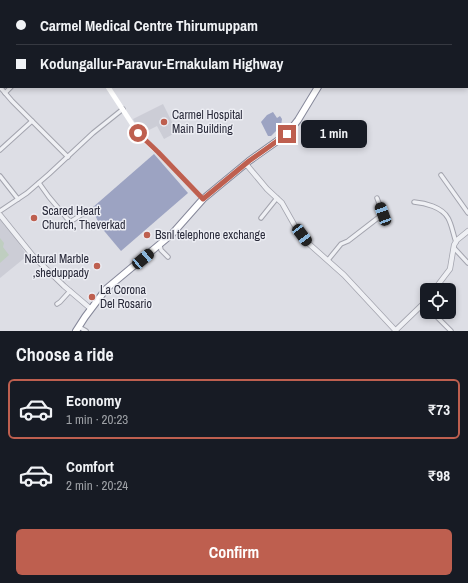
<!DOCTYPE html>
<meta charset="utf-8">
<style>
:root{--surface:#171b24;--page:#242831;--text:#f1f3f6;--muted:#9ea1a6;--line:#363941;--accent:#be5f4f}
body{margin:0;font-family:"Archivo Narrow",sans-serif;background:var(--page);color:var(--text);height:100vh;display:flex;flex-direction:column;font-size:15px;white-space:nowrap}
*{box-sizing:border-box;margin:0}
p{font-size:13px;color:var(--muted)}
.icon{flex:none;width:22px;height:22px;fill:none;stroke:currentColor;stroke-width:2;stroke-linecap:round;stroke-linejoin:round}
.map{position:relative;height:331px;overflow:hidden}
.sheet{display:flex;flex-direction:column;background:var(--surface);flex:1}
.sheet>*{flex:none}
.banner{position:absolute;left:0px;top:0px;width:468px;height:88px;box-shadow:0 2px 6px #0003;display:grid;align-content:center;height:88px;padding:0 16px;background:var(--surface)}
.buttons{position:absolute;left:420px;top:283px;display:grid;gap:8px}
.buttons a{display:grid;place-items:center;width:36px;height:36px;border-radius:6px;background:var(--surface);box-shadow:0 2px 6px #0003;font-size:20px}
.end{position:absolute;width:18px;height:18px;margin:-9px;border:5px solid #be5f4f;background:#fff;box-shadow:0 0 0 2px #fff}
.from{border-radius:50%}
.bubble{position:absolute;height:28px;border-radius:6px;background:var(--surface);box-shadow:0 2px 6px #0003;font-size:13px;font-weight:700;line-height:28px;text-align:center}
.car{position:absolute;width:12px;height:24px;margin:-12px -6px;border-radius:5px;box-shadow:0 0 3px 1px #0007;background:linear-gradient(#222 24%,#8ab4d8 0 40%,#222 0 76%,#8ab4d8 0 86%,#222 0)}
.banner b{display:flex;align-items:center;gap:14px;height:38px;font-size:15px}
.banner b+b{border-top:1px solid var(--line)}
.banner i{width:10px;height:10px;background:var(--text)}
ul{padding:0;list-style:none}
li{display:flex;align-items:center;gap:12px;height:60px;margin:0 8px 6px;padding:0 8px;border:2px solid transparent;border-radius:6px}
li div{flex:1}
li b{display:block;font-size:15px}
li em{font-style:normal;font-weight:700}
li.on{border-color:var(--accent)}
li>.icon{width:36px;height:36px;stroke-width:1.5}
h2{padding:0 16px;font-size:18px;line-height:48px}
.button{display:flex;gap:8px;margin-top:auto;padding:8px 16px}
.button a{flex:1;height:46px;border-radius:6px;background:var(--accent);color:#fff;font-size:16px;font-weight:700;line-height:46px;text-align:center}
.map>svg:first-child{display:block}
.built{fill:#cccdd6}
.green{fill:#bfcec0}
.water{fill:#9ca3c2}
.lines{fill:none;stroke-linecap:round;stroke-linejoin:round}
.minor-casing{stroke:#a3a4ae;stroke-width:5.5}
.tertiary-casing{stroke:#a3a4ae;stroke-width:6}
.trunk-casing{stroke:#86889a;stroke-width:8}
.path{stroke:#b8b9c0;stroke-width:1;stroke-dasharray:3 3;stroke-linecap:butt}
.minor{stroke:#eff0f4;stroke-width:3.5}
.tertiary{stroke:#eff0f4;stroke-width:4.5}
.secondary{stroke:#fff;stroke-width:5}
.trunk{stroke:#fff;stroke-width:6}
.route{stroke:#be5f4f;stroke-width:5}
.poi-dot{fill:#be5f4f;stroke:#ecedf3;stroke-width:1.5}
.labels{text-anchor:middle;stroke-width:3;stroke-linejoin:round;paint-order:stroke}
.poi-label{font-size:12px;fill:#292a3a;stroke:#ecedf3;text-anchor:start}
</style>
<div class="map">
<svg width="468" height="331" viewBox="0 0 468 331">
<rect width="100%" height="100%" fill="#dddee5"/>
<g class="built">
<polygon points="163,104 177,132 164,139 157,126 141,134 133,119"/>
<polygon points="0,218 14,235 27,256 0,278"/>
</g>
<polygon class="green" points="0,238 4,243 3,247 9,255 0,263"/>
<g class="water">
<polygon points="273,112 277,118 280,116 282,119 281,126 271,136 268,136 261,122 267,115"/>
<polygon points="154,154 188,193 121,251 100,226 92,208"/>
</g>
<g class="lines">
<defs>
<g id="minor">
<polyline points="358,0 359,1"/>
<polyline points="436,0 436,1"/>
<polyline points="467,42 468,43"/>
<polyline points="0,66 1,67"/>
<polyline points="0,87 12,101 68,157"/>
<polyline points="5,93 11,87"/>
<polyline points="0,150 32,121"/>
<polyline points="441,175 468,213"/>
<polyline points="0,176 18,199"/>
<polyline points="39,183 49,197 70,222 84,213"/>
<path d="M414,202c11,1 28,5 34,16 4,7 5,16 8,24"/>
<polyline points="0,211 27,193 49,174 93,133 123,109"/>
<polyline points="261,218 277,198"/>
<polyline points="160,245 161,250 168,257"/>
<polyline points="454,248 468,263"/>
<polyline points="328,260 341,244 348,241 383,214 377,198"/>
<polyline points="57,304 60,302 70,291"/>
<polyline points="432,312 451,331"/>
<polyline points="79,327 86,331"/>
</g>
<g id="tertiary">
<polyline points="246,164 267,189 282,203 295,226 308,243 344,275 396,331"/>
<polyline points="0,215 33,256 64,286 91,309"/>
<polyline points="434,290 450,269 454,245 457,240 468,231"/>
<polyline points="396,330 424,303 427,299"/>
</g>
<g id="trunk">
<polyline points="413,1 414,0"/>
<polyline points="76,331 85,317 106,289 172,234 203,199 249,161 287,134 298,120 318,87"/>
</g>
</defs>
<use href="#minor" class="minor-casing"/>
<use href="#tertiary" class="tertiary-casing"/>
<use href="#trunk" class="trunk-casing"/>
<g class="path">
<polyline points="380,0 381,1"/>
<polyline points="372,1 376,0"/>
<polyline points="388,1 388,0"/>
</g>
<use href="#minor" class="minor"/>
<use href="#tertiary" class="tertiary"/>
<g class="secondary">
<polyline points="53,0 54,1"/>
<polyline points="108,87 138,133 153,148 157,151 203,199"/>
</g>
<use href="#trunk" class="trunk"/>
</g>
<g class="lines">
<polyline class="route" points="138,133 158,152 203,199 249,161 287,134"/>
</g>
<g class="poi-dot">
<circle cx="164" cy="122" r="4"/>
<circle cx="34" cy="218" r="4"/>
<circle cx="147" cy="235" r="4"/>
<circle cx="97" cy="266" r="4"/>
<circle cx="92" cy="297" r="4"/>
</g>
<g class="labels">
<g class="poi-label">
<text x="172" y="119">Carmel Hospital<tspan x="172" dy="14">Main Building</tspan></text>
<text x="42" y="215">Scared Heart<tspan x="42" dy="14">Church, Theverkad</tspan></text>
<text x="155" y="239">Bsnl telephone exchange</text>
<text x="89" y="263" text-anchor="end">Natural Marble<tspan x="89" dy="14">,sheduppady</tspan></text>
<text x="100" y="294">La Corona<tspan x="100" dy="14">Del Rosario</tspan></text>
</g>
</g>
</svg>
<div class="buttons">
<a><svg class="icon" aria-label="locate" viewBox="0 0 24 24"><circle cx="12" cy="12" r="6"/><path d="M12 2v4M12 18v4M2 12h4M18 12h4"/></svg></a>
</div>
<i class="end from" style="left:138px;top:133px"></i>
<i class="end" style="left:287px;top:134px"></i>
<div class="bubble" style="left:301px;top:120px;width:66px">1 min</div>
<i class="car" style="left:383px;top:214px;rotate:340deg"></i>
<i class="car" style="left:302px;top:235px;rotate:143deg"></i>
<i class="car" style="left:143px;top:259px;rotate:50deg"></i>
<div class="banner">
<b><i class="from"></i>Carmel Medical Centre Thirumuppam</b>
<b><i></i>Kodungallur-Paravur-Ernakulam Highway</b>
</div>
</div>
<section class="sheet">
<h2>Choose a ride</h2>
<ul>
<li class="on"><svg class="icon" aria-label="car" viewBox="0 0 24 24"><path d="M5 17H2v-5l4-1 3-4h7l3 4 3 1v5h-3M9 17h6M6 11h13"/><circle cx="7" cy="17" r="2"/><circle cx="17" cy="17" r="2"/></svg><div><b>Economy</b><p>1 min · 20:23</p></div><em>₹73</em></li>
<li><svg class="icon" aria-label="car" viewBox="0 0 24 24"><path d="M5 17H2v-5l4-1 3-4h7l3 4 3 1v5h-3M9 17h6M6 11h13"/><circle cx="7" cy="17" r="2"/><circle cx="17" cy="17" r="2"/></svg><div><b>Comfort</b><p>2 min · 20:24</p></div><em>₹98</em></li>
</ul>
<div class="button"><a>Confirm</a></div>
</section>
